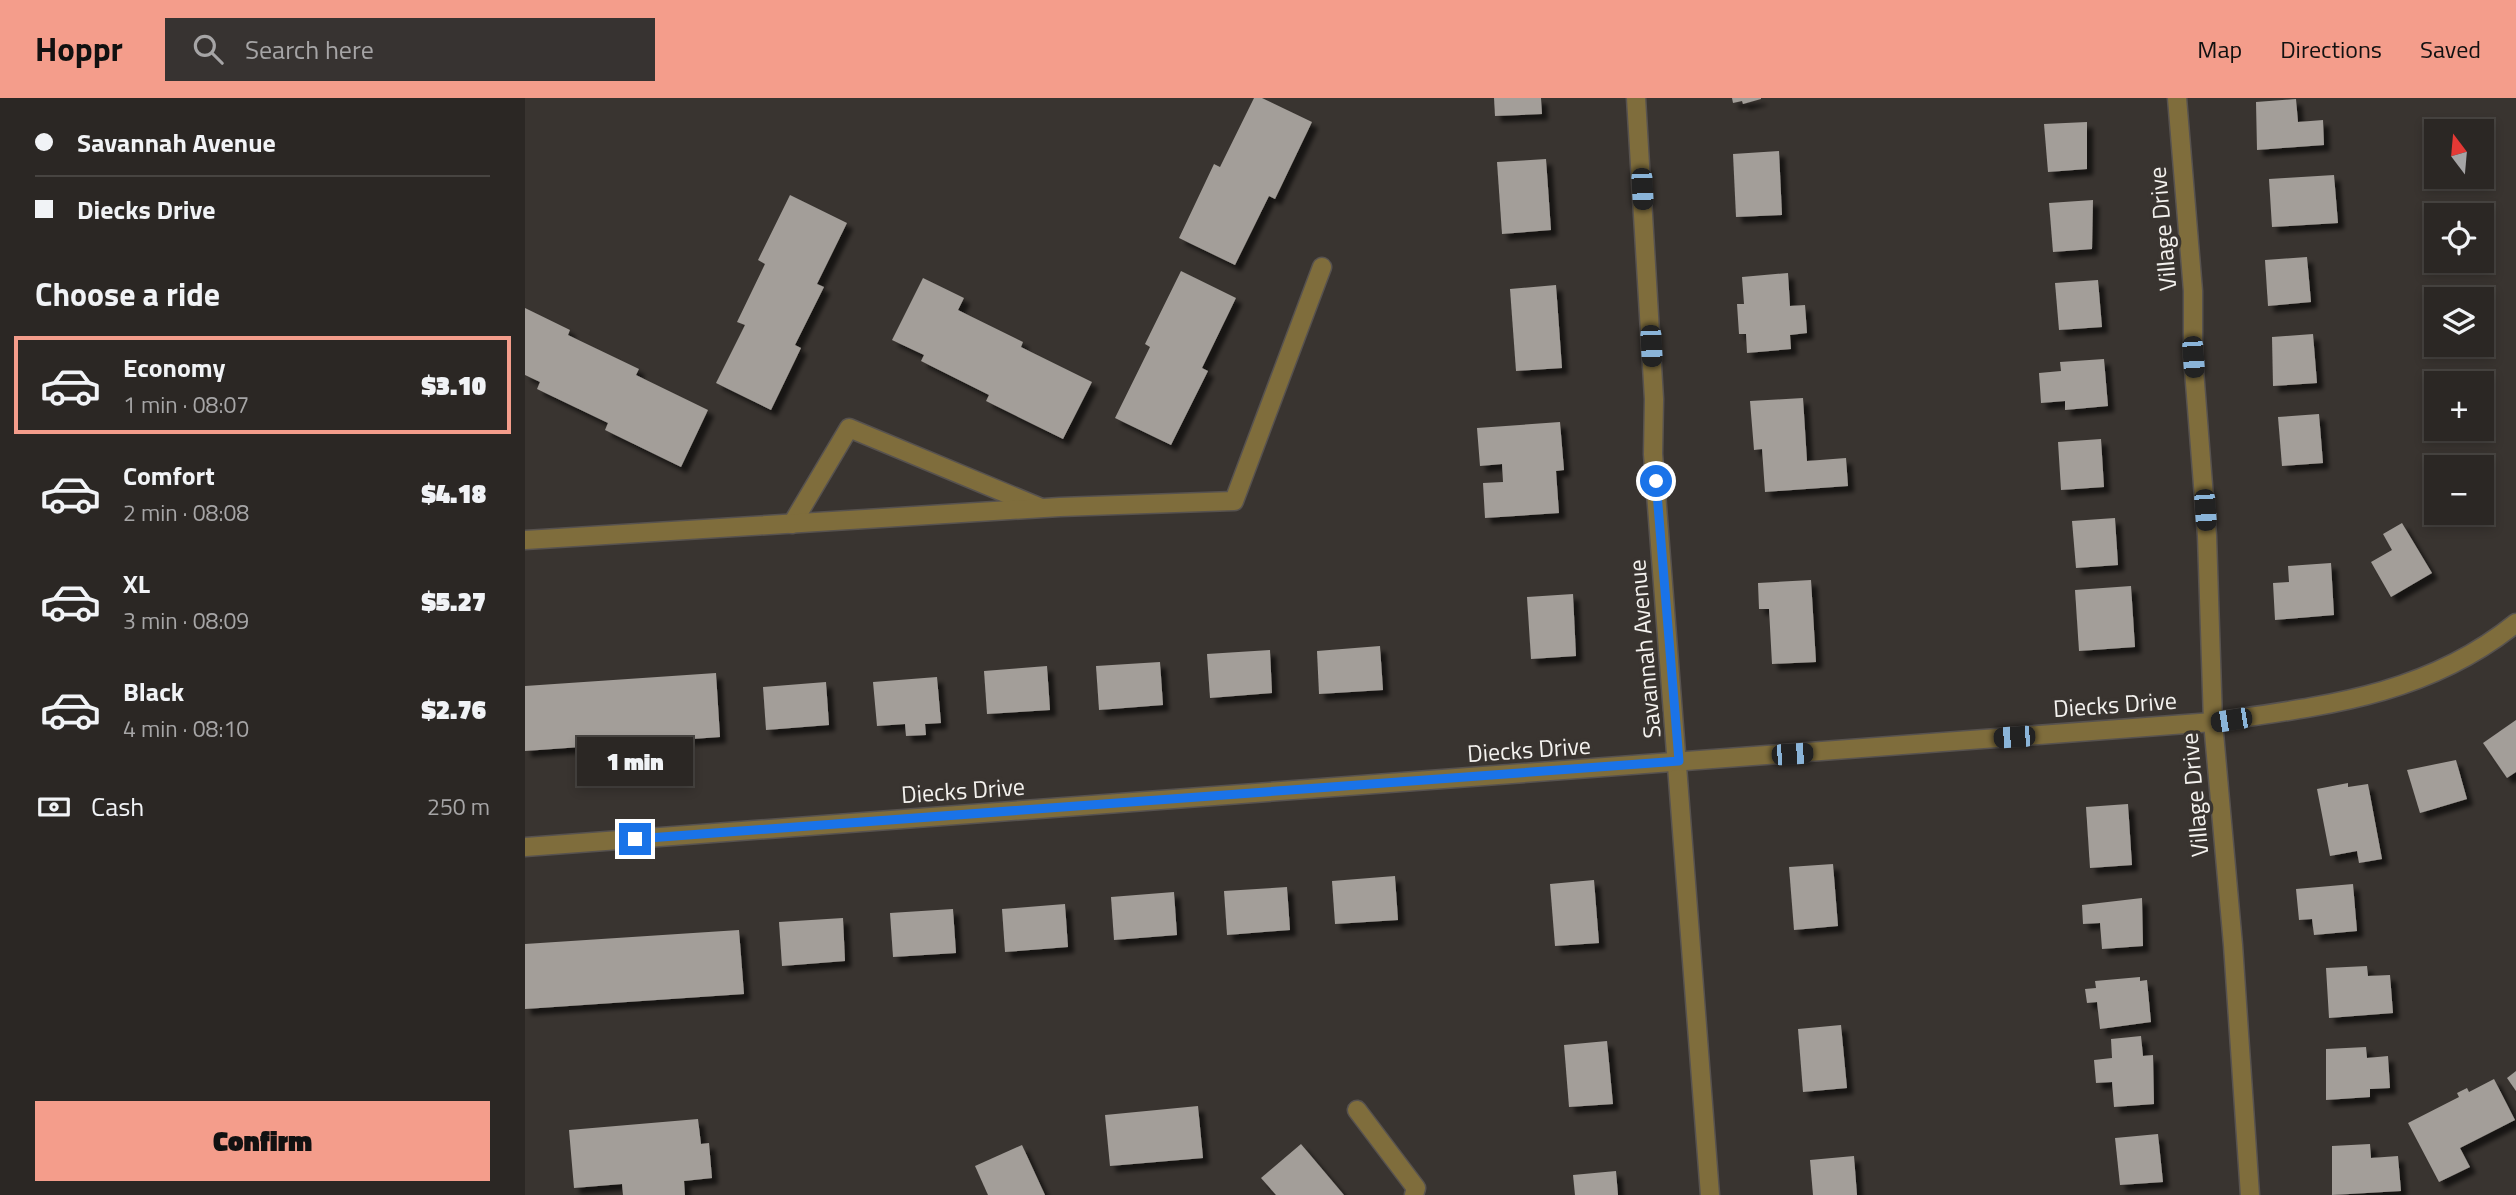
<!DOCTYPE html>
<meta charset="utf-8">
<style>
:root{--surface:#2b2724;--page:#373331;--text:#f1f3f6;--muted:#a6a5a6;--line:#474441;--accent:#f49d8b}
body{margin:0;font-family:"Titillium Web",sans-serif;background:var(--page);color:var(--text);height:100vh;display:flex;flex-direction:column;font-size:26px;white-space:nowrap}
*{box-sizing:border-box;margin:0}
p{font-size:23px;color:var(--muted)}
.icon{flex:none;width:38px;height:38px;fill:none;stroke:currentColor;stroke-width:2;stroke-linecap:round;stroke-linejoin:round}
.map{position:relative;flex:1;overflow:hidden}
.sheet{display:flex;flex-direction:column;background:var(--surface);width:525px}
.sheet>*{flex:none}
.hud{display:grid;align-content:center;height:154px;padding:0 35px;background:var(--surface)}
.needle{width:46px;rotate:344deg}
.controls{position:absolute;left:1899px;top:21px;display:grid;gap:14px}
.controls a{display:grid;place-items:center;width:70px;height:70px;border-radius:0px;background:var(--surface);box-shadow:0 4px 10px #0003,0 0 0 2px var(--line);font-size:35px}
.end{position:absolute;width:32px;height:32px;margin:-16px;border:9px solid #1a73e8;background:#fff;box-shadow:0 0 0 4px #fff}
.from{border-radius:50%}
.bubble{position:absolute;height:49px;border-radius:0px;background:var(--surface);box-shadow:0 4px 10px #0003,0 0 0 2px var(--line);font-size:23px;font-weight:800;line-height:49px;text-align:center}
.car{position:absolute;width:21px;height:42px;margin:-21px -10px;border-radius:9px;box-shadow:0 0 5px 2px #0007;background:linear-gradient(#222 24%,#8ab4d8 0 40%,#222 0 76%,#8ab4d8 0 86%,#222 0)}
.hud b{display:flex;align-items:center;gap:24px;height:66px;font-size:26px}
.hud b+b{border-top:2px solid var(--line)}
.hud i{width:18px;height:18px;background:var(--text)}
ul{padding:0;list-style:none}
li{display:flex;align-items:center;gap:21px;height:98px;margin:0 14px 10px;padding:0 21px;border:4px solid transparent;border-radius:0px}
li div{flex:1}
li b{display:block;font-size:26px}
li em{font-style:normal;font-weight:800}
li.selected{border-color:var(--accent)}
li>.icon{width:63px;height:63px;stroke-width:1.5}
h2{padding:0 35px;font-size:32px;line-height:84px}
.pay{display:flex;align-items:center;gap:18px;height:77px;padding:0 35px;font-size:26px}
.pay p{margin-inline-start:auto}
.action{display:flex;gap:14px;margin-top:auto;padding:14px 35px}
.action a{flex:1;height:80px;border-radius:0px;background:var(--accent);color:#111;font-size:28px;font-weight:800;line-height:80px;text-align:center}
header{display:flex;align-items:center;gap:42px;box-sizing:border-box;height:98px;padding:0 35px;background:var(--accent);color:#111}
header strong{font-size:33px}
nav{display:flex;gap:38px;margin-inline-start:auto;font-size:24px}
.search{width:490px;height:63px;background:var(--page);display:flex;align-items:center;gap:18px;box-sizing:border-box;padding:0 24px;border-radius:0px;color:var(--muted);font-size:26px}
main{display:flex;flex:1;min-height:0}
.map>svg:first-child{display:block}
.building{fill:#a39e99;filter:url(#shadow)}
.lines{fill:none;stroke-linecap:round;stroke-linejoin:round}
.minor-casing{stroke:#57524f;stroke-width:21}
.minor{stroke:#7f6d3c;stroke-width:18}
.route{stroke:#1a73e8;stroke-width:9}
.labels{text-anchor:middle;stroke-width:7;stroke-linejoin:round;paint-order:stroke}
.street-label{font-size:24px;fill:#f4f2ef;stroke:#393430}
</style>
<header>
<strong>Hoppr</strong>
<div class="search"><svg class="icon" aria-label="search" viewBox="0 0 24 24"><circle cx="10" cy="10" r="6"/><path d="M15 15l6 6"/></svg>Search here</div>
<nav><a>Map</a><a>Directions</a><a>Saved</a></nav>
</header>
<main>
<section class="sheet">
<div class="hud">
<b><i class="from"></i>Savannah Avenue</b>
<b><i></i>Diecks Drive</b>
</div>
<h2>Choose a ride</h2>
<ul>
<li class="selected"><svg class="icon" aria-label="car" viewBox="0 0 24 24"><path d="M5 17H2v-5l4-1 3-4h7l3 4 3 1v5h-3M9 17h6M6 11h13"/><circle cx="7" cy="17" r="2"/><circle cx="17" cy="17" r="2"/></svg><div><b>Economy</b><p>1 min · 08:07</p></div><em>$3.10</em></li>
<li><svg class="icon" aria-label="car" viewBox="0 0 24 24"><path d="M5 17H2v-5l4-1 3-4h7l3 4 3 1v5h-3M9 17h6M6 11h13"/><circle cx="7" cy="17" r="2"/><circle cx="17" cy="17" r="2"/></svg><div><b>Comfort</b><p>2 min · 08:08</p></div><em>$4.18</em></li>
<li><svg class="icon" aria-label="car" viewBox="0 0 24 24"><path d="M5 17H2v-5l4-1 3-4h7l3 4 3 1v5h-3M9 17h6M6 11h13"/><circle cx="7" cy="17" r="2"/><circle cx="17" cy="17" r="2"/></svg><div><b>XL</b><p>3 min · 08:09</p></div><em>$5.27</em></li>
<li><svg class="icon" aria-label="car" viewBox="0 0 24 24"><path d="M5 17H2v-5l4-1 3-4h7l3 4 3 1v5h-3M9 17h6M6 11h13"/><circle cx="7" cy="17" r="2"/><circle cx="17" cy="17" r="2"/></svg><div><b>Black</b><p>4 min · 08:10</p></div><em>$2.76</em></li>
</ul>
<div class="pay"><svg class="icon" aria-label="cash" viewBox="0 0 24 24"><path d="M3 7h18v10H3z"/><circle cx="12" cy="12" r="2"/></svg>Cash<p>250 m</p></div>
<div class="action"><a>Confirm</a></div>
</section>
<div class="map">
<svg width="1991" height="1097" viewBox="0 0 1991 1097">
<defs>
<filter id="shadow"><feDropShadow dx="6" dy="6" stdDeviation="2" flood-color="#0009"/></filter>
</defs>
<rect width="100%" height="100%" fill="#393430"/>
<g class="building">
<polygon points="729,0 737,0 787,24 750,101 744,98 710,167 654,140 689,66 695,69"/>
<polygon points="969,0 1016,0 1017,16 970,18"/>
<polygon points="1207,0 1236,0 1236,1 1218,6 1217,3 1208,5"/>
<polygon points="1771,1 1773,24 1798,22 1799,47 1732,52 1731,4"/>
<polygon points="1562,24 1562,71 1523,74 1519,26"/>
<polygon points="1254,53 1257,117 1211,119 1208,56"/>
<polygon points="1021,61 1026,132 977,136 972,64"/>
<polygon points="1809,77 1813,125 1747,129 1744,81"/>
<polygon points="265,97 322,125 292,186 299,189 270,247 276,250 246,312 191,285 220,227 212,224 240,166 233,162"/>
<polygon points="1568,102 1567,151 1528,154 1524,105"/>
<polygon points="1782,159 1786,204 1743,208 1740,162"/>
<polygon points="656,173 711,200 677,270 683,273 646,347 590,320 625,249 620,246"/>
<polygon points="1263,175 1265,208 1280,207 1282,235 1265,237 1266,251 1222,255 1221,236 1214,236 1212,206 1219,206 1217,179"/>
<polygon points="398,180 439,200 433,212 498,244 496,249 567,284 538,341 461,303 464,297 396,263 399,257 367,242"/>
<polygon points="1573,182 1577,229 1534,232 1530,185"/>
<polygon points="1031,187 1037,270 991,273 985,191"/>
<polygon points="0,210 45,232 43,237 114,271 111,277 183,312 156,369 80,332 83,325 12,291 15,284 0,277"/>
<polygon points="1788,236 1792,285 1748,288 1747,239"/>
<polygon points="1579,261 1583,308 1540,312 1540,303 1516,305 1514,275 1536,273 1535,264"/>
<polygon points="1278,300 1282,363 1321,360 1323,388 1240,394 1237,351 1229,352 1225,303"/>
<polygon points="1794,316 1798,365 1757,368 1753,319"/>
<polygon points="1035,324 1039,372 1031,373 1034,415 960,420 958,385 978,384 977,366 955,368 952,330"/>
<polygon points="1576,341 1579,389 1536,392 1533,344"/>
<polygon points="1590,420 1593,467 1551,470 1547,423"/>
<polygon points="1877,425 1907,475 1866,499 1846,464 1867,452 1858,436"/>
<polygon points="1806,465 1809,517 1750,522 1748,485 1764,484 1763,468"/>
<polygon points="1286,482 1291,564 1247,566 1244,511 1234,511 1233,485"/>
<polygon points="1606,488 1610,549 1554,553 1550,492"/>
<polygon points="1048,496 1051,558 1006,561 1002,499"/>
<polygon points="855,548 858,592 794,596 792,553"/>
<polygon points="745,552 747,595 685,600 682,556"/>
<polygon points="635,564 638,607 574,612 571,568"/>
<polygon points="522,568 525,612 462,616 459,573"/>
<polygon points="191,575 195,639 0,653 0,588"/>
<polygon points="412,579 416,625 400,626 401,637 381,638 380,626 352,628 348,584"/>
<polygon points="301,584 304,627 241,632 238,589"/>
<polygon points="1991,622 1991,674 1982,680 1958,645"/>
<polygon points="1931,662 1942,701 1895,715 1882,672"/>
<polygon points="1823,685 1823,689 1843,686 1857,761 1834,765 1832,753 1805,758 1792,691"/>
<polygon points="1603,706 1607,767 1565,770 1561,709"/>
<polygon points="1308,766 1313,828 1269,832 1264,769"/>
<polygon points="870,778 873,822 810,826 807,783"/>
<polygon points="1069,782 1074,845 1030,848 1025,786"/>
<polygon points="1828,786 1832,833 1789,837 1787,821 1774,822 1771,791"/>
<polygon points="762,789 765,832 702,837 699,793"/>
<polygon points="649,794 652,837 589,842 586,799"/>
<polygon points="1617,800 1618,848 1577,851 1575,825 1558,826 1557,807"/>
<polygon points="540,806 543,849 480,854 477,811"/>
<polygon points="428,811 431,855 368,859 365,815"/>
<polygon points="318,820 320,863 257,868 254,824"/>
<polygon points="214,832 219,896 0,911 0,846"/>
<polygon points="1842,868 1843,878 1865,877 1868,915 1804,920 1801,870"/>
<polygon points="1615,879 1615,883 1622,882 1626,924 1575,931 1572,904 1562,905 1560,891 1571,890 1570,883"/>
<polygon points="1316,927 1322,990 1278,994 1273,931"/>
<polygon points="1616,938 1618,958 1628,957 1629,1006 1589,1009 1587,984 1571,985 1569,962 1587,960 1586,941"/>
<polygon points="1082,943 1088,1006 1044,1009 1039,947"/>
<polygon points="1841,949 1842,960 1863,958 1865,990 1845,991 1845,999 1801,1002 1801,951"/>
<polygon points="1991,973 1991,993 1982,980"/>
<polygon points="1969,981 1990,1022 1935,1050 1945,1069 1914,1084 1883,1025 1934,999 1932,995 1942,990 1944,994"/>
<polygon points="673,1008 678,1060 585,1068 580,1017"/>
<polygon points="173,1021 176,1046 184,1045 187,1080 159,1083 160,1097 98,1097 97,1086 49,1090 44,1032"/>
<polygon points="1633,1036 1638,1084 1595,1087 1590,1040"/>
<polygon points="776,1046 819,1097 751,1097 736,1080"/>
<polygon points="1845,1046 1846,1060 1873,1058 1876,1093 1807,1097 1807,1048"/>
<polygon points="497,1047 520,1097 463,1097 450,1068"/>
<polygon points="1329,1058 1332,1097 1288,1097 1285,1062"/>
<polygon points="1091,1073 1093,1097 1050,1097 1048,1077"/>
</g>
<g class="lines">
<defs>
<g id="minor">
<polyline points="1111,0 1129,301 1128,356 1185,1097"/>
<polyline points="1652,0 1668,193 1668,259 1682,438 1688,624 1708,847 1725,1097"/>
<polyline points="267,426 324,330 514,409"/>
<polyline points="0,442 535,409 709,403 797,169"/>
<path d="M0,749l1688,-125c110,-16 213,-26 303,-99"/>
<polyline points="832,1012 891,1090 889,1097"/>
</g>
</defs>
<use href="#minor" class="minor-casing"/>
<use href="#minor" class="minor"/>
</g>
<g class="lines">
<polyline class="route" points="110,741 1154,663 1131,383"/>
</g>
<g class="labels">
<g class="street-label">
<text transform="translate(1638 131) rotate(-95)" y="8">Village Drive</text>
<text transform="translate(1120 551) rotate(-95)" y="8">Savannah Avenue</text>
<text transform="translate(1590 607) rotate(-4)" y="8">Diecks Drive</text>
<text transform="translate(1004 652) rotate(-4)" y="8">Diecks Drive</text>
<text transform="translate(438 693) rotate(-4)" y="8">Diecks Drive</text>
<text transform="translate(1670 697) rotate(-95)" y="8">Village Drive</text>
</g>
</g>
</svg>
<div class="controls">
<a><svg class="needle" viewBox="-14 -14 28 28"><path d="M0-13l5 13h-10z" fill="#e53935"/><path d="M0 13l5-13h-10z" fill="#a6a5a6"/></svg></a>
<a><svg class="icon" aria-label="locate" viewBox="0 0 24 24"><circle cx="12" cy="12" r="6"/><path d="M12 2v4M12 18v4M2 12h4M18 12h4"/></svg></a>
<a><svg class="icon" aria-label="layers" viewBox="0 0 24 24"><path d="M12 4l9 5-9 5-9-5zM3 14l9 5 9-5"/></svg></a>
<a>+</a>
<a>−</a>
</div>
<i class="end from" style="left:1131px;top:383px"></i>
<i class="end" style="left:110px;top:741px"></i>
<div class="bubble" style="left:52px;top:639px;width:116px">1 min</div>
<i class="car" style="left:1117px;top:91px;rotate:177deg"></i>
<i class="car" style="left:1126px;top:248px;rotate:177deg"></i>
<i class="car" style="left:1668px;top:259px;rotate:176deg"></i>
<i class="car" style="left:1680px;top:412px;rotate:176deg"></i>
<i class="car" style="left:1706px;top:622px;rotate:261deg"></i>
<i class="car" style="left:1489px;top:639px;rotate:266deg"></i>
<i class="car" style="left:1267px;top:656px;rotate:86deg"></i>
</div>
</main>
